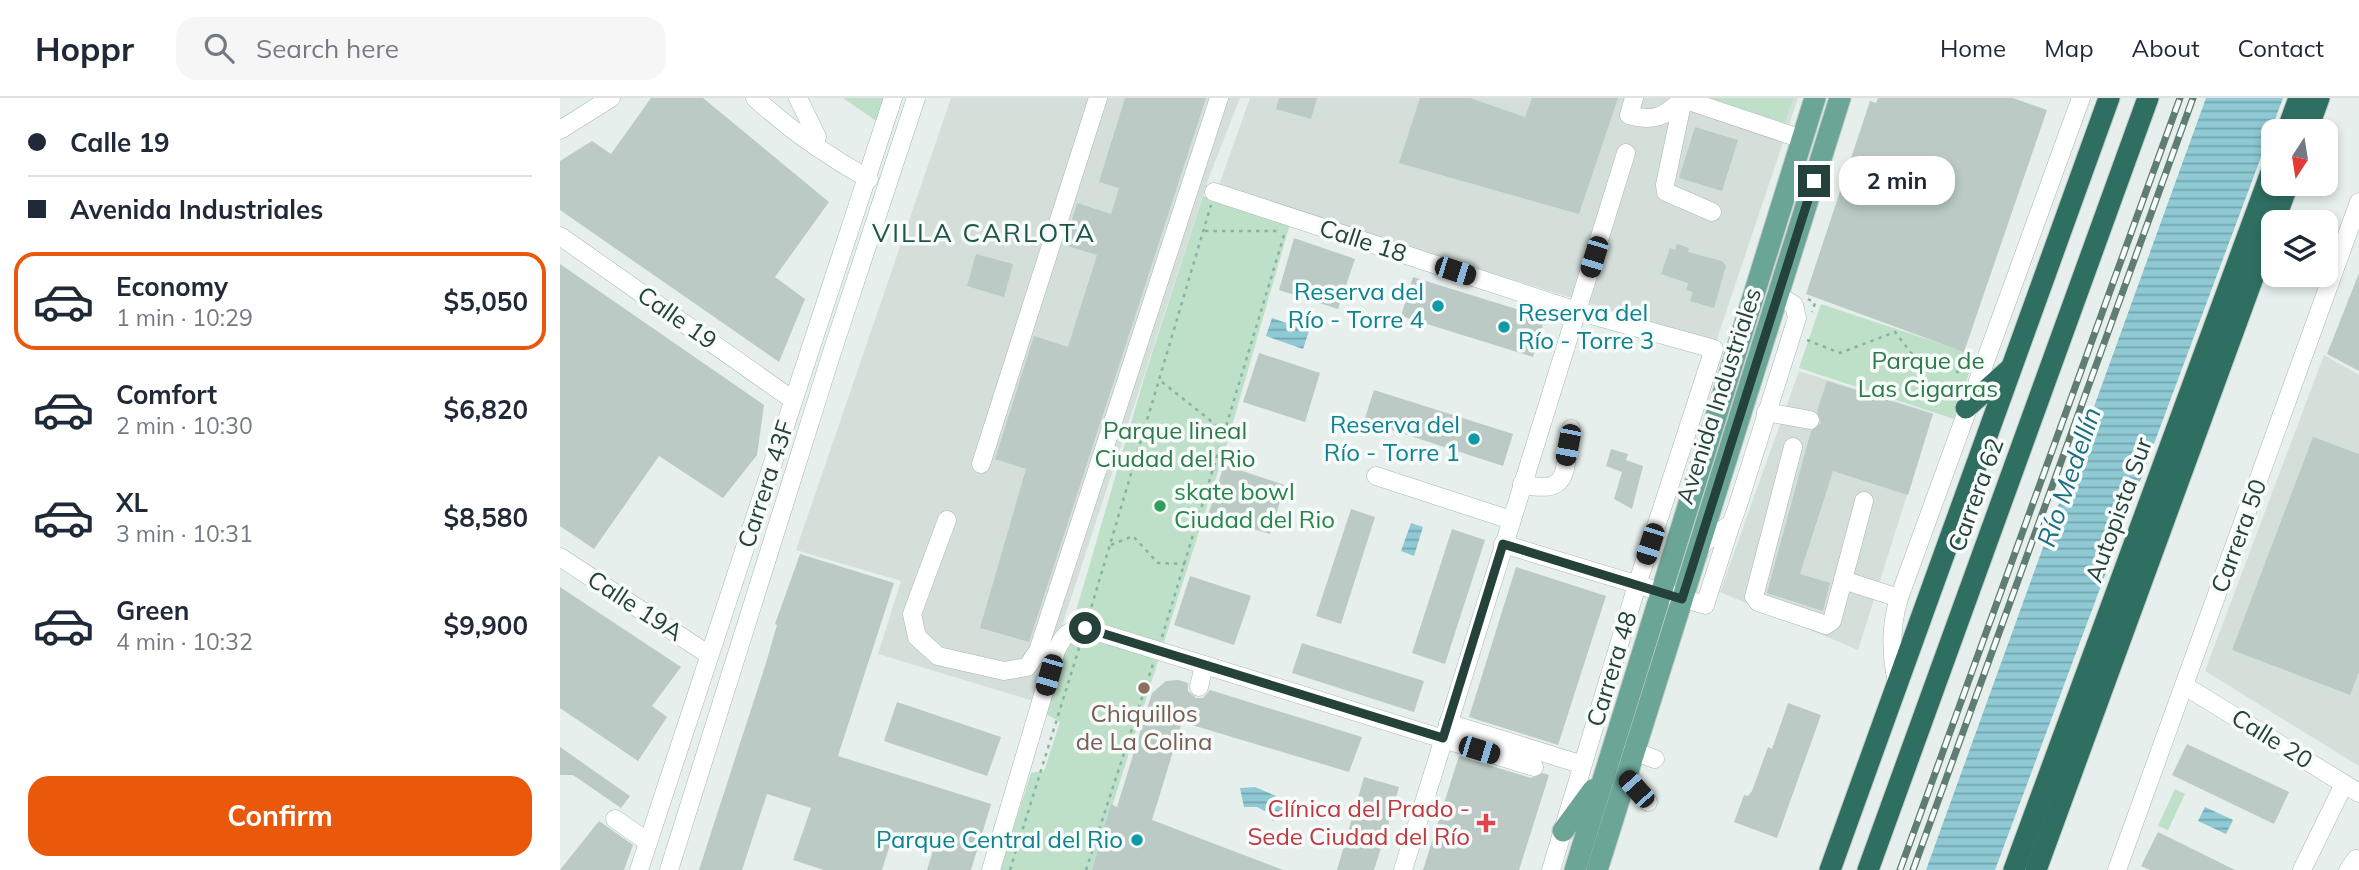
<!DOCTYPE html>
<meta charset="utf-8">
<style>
:root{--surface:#fff;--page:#f6f6f7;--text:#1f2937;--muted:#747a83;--line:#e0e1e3;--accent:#ea580c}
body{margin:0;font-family:Mulish,sans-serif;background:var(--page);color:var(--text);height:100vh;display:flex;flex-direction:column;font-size:26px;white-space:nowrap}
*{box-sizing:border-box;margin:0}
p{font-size:23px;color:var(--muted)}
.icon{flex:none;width:38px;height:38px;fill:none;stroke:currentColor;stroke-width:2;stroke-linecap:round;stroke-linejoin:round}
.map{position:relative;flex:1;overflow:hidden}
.panel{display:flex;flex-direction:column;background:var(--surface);width:560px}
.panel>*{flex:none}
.guide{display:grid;align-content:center;height:154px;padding:0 28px;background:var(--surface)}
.needle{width:46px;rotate:192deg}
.fabs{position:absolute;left:1701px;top:21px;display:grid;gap:14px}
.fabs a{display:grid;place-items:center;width:77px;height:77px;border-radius:14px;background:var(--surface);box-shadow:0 4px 10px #0003;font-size:35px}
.end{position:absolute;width:32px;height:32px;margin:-16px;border:9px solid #24423a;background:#fff;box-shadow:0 0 0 4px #fff}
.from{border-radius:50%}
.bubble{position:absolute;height:49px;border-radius:21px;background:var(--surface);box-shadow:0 4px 10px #0003;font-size:23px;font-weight:700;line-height:49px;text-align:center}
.car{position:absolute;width:21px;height:42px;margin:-21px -10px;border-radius:9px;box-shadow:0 0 5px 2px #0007;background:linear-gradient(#222 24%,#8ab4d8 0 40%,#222 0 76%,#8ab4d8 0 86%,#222 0)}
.guide b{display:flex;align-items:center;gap:24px;height:66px;font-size:26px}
.guide b+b{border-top:2px solid var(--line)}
.guide i{width:18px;height:18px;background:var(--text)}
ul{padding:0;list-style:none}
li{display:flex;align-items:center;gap:21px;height:98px;margin:0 14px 10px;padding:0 14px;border:4px solid transparent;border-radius:21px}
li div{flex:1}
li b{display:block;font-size:26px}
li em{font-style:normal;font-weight:700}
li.active{border-color:var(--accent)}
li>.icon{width:63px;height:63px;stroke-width:1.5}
.action{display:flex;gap:14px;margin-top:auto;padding:14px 28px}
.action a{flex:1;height:80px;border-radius:21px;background:var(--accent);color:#fff;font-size:28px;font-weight:700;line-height:80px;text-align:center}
header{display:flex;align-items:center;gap:42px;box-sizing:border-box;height:98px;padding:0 35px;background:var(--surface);border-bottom:2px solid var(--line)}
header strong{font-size:33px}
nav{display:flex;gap:38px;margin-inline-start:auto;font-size:24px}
.search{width:490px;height:63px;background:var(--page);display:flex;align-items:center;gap:18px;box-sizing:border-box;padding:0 24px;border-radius:21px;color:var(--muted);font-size:26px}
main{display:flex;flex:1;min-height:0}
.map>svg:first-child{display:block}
.built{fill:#d4dfda}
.park{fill:#bfe0c8}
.water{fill:url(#water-rules)}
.building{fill:#bbcac4}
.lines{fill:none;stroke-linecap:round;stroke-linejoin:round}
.minor-casing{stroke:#a8b8b2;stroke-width:19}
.major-casing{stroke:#c2cac8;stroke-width:23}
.highway-casing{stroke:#c2cac8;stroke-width:23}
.path{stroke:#86b3a5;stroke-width:2.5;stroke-dasharray:3.5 5;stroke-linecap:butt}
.minor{stroke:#fff;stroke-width:18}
.major{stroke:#6aa596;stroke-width:21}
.highway{stroke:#2f6f62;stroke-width:21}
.rail-casing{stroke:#5f7d75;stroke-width:7}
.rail{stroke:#f7fbf9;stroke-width:4.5;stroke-dasharray:13;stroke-linecap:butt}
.route{stroke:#24423a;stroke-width:9}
.culture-dot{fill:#0f9aa8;stroke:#f7fbf9;stroke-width:2.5}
.leisure-dot{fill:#2e9e5b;stroke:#f7fbf9;stroke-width:2.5}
.education-dot{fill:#8d6e63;stroke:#f7fbf9;stroke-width:2.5}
.health-dot{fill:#e0444e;stroke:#f7fbf9;stroke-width:2.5}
.labels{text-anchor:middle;stroke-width:7;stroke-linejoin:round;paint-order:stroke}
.street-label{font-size:24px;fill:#24423a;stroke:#f7fbf9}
.culture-label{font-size:24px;fill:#0d838f;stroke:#f7fbf9;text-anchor:end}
.park-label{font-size:24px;fill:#2d7a4b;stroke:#f7fbf9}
.leisure-label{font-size:24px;fill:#27864d;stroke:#f7fbf9;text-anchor:start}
.education-label{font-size:24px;fill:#785e54;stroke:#f7fbf9}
.health-label{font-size:24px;fill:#be3a42;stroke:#f7fbf9;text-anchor:end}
.neighbourhood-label{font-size:26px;letter-spacing:2px;fill:#1f5548;stroke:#f7fbf9}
.water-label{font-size:26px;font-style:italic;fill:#1c6f80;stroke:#f7fbf9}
</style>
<header>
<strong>Hoppr</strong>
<div class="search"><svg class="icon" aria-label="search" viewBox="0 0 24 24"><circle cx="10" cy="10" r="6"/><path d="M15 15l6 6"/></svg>Search here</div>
<nav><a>Home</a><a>Map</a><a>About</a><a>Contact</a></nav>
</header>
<main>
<section class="panel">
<div class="guide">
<b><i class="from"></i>Calle 19</b>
<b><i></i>Avenida Industriales</b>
</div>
<ul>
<li class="active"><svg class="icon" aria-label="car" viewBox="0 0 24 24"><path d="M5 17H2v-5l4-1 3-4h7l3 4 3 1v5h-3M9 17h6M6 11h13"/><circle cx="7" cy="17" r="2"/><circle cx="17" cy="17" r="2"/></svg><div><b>Economy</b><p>1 min · 10:29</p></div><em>$5,050</em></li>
<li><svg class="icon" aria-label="car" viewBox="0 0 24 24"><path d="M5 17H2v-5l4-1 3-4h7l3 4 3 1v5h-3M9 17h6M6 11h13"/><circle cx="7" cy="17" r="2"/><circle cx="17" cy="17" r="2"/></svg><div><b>Comfort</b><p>2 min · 10:30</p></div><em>$6,820</em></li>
<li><svg class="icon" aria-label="car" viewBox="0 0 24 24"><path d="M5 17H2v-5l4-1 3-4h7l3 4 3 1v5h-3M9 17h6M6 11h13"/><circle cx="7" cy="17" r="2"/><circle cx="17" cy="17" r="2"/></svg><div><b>XL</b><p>3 min · 10:31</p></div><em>$8,580</em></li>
<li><svg class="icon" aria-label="car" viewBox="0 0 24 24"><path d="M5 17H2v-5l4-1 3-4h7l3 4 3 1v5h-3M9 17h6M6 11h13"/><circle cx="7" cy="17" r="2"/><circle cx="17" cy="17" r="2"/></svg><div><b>Green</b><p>4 min · 10:32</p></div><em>$9,900</em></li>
</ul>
<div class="action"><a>Confirm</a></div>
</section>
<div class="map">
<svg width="1799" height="772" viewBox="0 0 1799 772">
<defs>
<pattern id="water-rules" width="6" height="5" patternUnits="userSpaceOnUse" patternTransform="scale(1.75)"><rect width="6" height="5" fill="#8ec9d4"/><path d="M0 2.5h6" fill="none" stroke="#74a5ad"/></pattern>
</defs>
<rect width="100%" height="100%" fill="#e6efeb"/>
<g class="built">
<polygon points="391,0 680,0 649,79 477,604 318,556 341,483 236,452"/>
<polygon points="690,0 1238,0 1156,244 836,146 659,87"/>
<polygon points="1764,257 1799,277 1799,668 1645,573"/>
<polygon points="1239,273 1373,315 1298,552 1160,494"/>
</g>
<g class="park">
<polygon points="283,0 327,0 319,25"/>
<polygon points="1150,0 1233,0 1225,25"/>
<polygon points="643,98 730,126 667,345 532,772 440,772 471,675 484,673 500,624 486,616 585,277"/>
<polygon points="1261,206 1415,257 1394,321 1239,270"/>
<polygon points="1615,691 1625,696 1608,732 1598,728"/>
</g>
<g class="water">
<polygon points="1646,0 1723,0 1435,772 1366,772"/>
<polygon points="712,220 749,233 743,251 706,238"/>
<polygon points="851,425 863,429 854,458 841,453"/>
<polygon points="695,689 716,698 705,713 697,709 684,709 680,690"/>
<polygon points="723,703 732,714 713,723 708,716"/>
<polygon points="1645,709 1673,722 1666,736 1638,723"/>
</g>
<g class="building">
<polygon points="91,0 143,0 269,104 215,179 245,201 219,264 0,112 0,63 32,43 51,56"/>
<polygon points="565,0 646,0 469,544 420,530 466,371 435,361 474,238 508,249 537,157 504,147 517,105 551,116 559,90 539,84"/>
<polygon points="719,0 757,0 751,21 716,11"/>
<polygon points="860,0 910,0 965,19 972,0 1058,0 1019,116 839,65"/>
<polygon points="1318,0 1453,0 1487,12 1404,254 1246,196 1310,3 1316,5"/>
<polygon points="1135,29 1178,42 1162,93 1119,80"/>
<polygon points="734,140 795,161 778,211 719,192"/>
<polygon points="1117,146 1129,150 1128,154 1162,163 1166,168 1154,210 1130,203 1133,194 1126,192 1128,185 1101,176 1110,150 1115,152"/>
<polygon points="416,156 453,166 444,199 407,188"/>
<polygon points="0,166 204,307 197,357 163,400 99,358 34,451 0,428"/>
<polygon points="1799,175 1799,273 1767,256"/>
<polygon points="853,179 985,220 973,259 841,218"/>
<polygon points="699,255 760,275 745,324 683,304"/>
<polygon points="1267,283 1373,316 1348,397 1273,373 1240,476 1270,485 1263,513 1207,495 1251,333 1261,325 1257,313"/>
<polygon points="814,292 953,336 943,368 804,323"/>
<polygon points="1753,339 1799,356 1799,574 1790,597 1672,552"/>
<polygon points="1051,351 1068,356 1066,362 1083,368 1072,411 1054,401 1062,374 1046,368"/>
<polygon points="664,367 725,387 710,436 648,417"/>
<polygon points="791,411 815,419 781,526 756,518"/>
<polygon points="892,431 925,442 885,566 852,555"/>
<polygon points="240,456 334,485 278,658 431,706 411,772 367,772 375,746 334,734 322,772 264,772 233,762 251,710 207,696 182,772 139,772 206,565 217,527 215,526"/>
<polygon points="956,469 1046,498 998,647 909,619"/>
<polygon points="630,478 691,498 674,547 614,527"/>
<polygon points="0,489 121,569 92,608 107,619 78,663 0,610"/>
<polygon points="742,545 864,583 854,614 732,575"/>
<polygon points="618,582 628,585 628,593 636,600 643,600 650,592 802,639 789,674 622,624 592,722 723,772 532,772 551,706 557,709 592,595 606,583"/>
<polygon points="337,604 441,639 427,678 324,643"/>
<polygon points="1228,605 1261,617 1217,740 1174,724 1184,697 1188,698 1192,693 1208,649 1212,651"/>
<polygon points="1627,646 1729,694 1714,726 1612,677"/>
<polygon points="0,649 70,698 61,710 13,677 0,677"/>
<polygon points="899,658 971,680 983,675 989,677 959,772 863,772"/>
<polygon points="804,679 839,689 827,731 814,772 777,772"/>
<polygon points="39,723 73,747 64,772 0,772"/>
<polygon points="1598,734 1675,772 1590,772 1581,768"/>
</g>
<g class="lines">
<defs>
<g id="minor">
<path d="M195,0c35,32 72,58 114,81"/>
<polyline points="238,0 257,39"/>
<path d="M1074,0l-5,17c25,7 36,2 54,-17"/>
<polyline points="0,32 51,0"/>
<polyline points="654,94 1017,213 1154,251 1077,487 991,772"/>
<polyline points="1152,114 1106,94 1105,87 1123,1 1242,41"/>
<polyline points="0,138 233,302"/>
<polyline points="1206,314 1250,322"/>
<polyline points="1233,349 1194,499 1198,504 1266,527 1272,523 1283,482"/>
<polyline points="421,366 538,0"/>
<polyline points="816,378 951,422"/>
<path d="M962,386c51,12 41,-15 49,-55"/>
<polyline points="1304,403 1283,482 1339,500"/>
<polyline points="387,422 352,516 357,539 378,558 444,573 467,569 478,553 659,0"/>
<polyline points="943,446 1145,507 1171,426"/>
<polyline points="1139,448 1171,426 1177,410 1237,220 1234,207 1219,198"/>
<polyline points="0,459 149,557"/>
<path d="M1337,585c-6,-30 -7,-56 2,-85l182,-500"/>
<polyline points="1625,588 1799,695"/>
<polyline points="639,589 644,567"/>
<polyline points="888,625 1017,665"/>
<polyline points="1075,654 1095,661"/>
<polyline points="1066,680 1088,704"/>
<polyline points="55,721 88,744"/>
<polyline points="79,772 333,0"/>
<polyline points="109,772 273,251 356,0"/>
<path d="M431,772l65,-219c7,-15 12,-22 29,-23l449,139"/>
<polyline points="843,772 1066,55"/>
<polyline points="1557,772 1799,104"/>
<polyline points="1742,772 1784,686"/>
<polyline points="1788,772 1796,761"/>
</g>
<g id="major">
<polyline points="1003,733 1033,692"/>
<polyline points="1015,772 1255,0"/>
<polyline points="1037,772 1280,0"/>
</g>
<g id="highway">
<polyline points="1727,33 1739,0"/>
<polyline points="1747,33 1759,0"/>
<polyline points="1714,124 1728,86"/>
<polyline points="1406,310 1450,271"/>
<polyline points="1270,772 1549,0"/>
<polyline points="1308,772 1588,0"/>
<polyline points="1454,772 1713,69"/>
<polyline points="1476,772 1713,125"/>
</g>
</defs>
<use href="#minor" class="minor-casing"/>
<use href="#major" class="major-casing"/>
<use href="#highway" class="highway-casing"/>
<g class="path">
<polyline points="645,133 719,133"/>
<polyline points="1248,201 1255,205 1252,214"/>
<polyline points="1247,242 1280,255 1335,234 1355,260 1404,276"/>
<polyline points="602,284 665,334"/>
<polyline points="551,447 573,438 598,465 625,466"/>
<polyline points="529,517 651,107"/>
<polyline points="602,539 725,134"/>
<polyline points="450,772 520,547"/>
<polyline points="526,772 593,566"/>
</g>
<use href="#minor" class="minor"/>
<use href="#major" class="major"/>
<use href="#highway" class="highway"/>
<defs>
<g id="rail">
<polyline points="1340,772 1620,0"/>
<polyline points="1353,772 1633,0"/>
</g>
</defs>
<use href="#rail" class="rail-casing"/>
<use href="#rail" class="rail"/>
</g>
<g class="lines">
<polyline class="route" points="525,530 883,640 943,446 1122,501 1254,83"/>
</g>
<g class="culture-dot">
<circle cx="878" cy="208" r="7"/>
<circle cx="944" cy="229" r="7"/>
<circle cx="914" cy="341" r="7"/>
<circle cx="577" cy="742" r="7"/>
</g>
<circle class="leisure-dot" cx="600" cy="408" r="7"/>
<circle class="education-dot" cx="584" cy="590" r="7"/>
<path class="health-dot" d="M922.5 714.5h7v7h7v7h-7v7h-7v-7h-7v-7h7z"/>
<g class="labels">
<g class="street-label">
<text transform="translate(803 143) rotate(18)" y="8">Calle 18</text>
<text transform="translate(117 220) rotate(35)" y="8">Calle 19</text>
<text transform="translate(1159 298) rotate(-72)" y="8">Avenida Industriales</text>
<text transform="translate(206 386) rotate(-72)" y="8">Carrera 43F</text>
<text transform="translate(1416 397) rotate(-70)" y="8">Carrera 62</text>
<text transform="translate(1559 412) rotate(-70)" y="8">Autopista Sur</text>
<text transform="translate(1679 438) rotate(-70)" y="8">Carrera 50</text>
<text transform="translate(75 508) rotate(33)" y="8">Calle 19A</text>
<text transform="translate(1052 571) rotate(-73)" y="8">Carrera 48</text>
<text transform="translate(1712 641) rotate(32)" y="8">Calle 20</text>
</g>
<g class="culture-label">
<text x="864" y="202">Reserva del<tspan x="864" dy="28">Río - Torre 4</tspan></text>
<text x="958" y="223" text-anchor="start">Reserva del<tspan x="958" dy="28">Río - Torre 3</tspan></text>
<text x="900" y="335">Reserva del<tspan x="900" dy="28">Río - Torre 1</tspan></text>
<text x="563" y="750">Parque Central del Rio</text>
</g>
<g class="park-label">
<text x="1368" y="271">Parque de<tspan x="1368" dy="28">Las Cigarras</tspan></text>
<text x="615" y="341">Parque lineal<tspan x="615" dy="28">Ciudad del Rio</tspan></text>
</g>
<g class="leisure-label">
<text x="614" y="402">skate bowl<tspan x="614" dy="28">Ciudad del Rio</tspan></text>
</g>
<g class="education-label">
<text x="584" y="624">Chiquillos<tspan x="584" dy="28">de La Colina</tspan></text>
</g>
<g class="health-label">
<text x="910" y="719">Clínica del Prado -<tspan x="910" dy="28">Sede Ciudad del Río</tspan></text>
</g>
<g class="neighbourhood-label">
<text x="424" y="144">VILLA CARLOTA</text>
</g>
<g class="water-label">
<text transform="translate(1509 379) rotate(-71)" y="9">Río Medellín</text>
</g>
</g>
</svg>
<div class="fabs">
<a><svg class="needle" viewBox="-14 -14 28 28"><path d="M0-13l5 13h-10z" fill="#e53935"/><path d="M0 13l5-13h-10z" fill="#747a83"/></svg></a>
<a><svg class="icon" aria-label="layers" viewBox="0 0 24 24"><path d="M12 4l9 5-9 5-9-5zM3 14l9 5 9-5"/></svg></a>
</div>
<i class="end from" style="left:525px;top:530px"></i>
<i class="end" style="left:1254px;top:83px"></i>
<div class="bubble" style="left:1279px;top:58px;width:116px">2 min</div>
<i class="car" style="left:1034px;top:159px;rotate:197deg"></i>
<i class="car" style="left:895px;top:173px;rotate:108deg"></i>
<i class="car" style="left:1008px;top:347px;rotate:191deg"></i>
<i class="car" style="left:1090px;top:446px;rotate:198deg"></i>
<i class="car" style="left:489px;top:577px;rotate:196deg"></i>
<i class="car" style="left:919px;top:652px;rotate:107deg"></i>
<i class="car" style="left:1076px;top:691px;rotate:318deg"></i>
</div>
</main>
